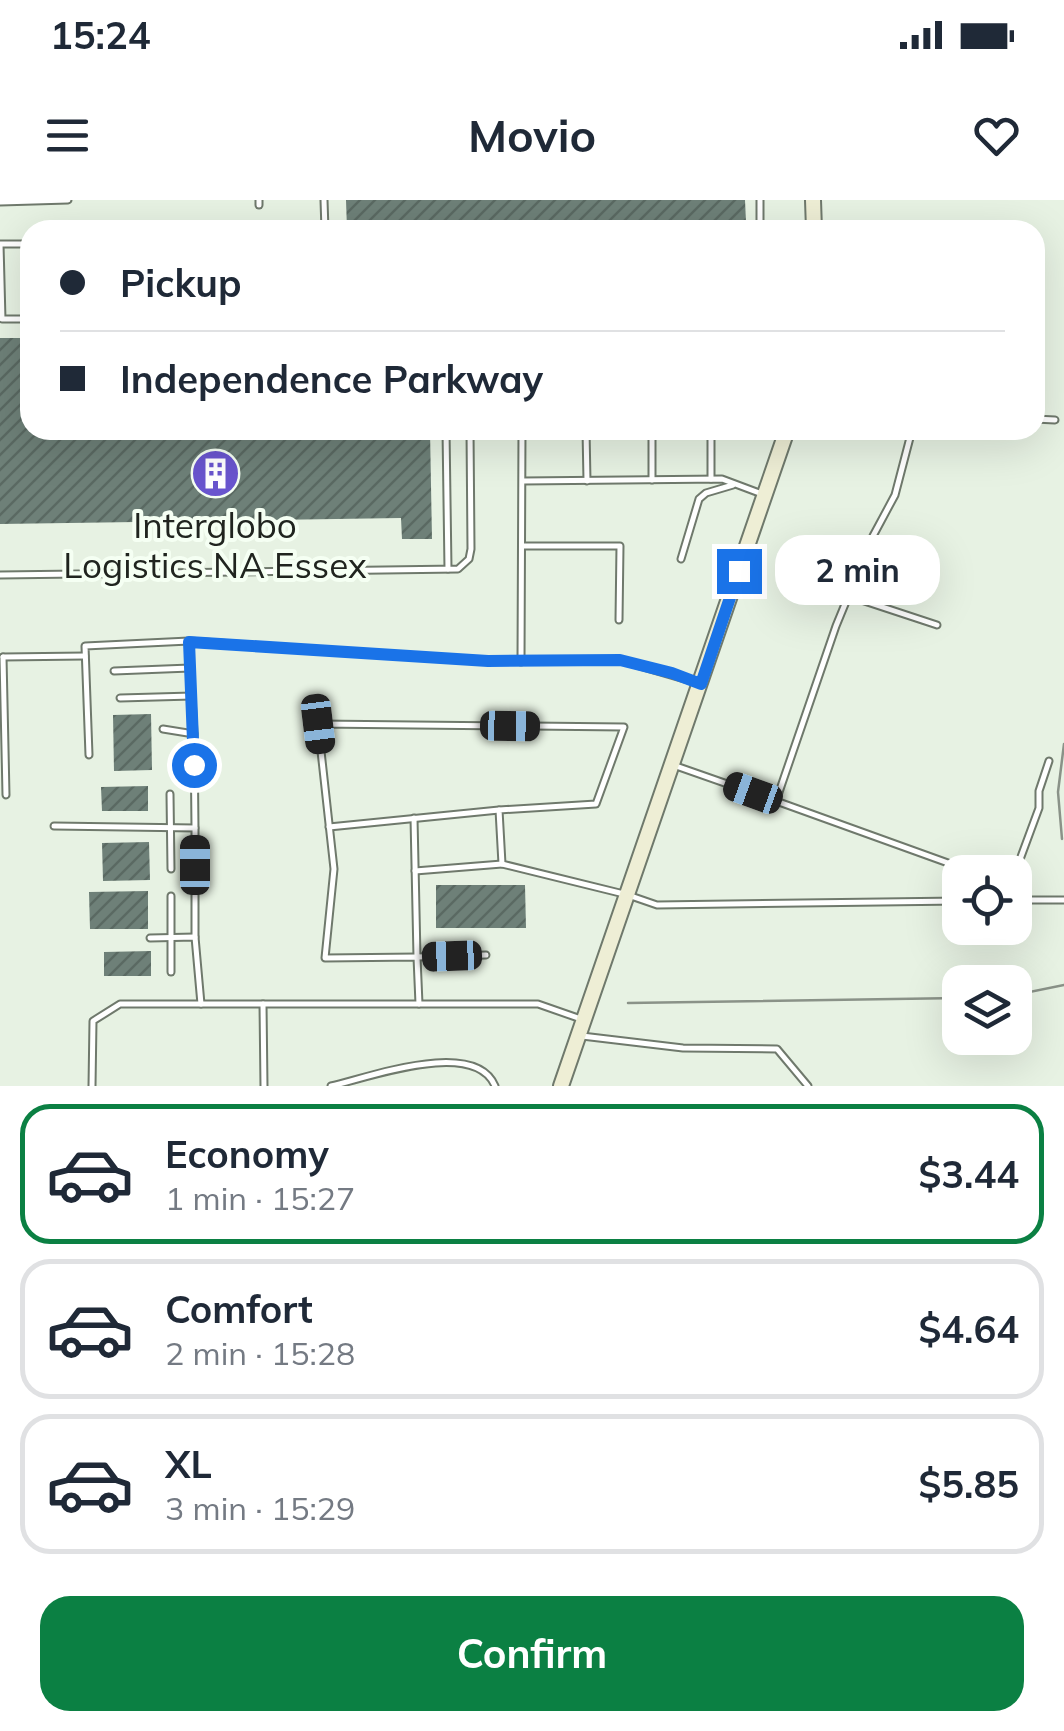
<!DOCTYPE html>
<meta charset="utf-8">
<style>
:root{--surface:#fff;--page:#f6f6f7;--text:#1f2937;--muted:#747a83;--line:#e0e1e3;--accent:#0b8043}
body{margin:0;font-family:Mulish,sans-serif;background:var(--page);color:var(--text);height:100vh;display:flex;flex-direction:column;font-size:38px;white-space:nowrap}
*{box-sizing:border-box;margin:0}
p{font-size:32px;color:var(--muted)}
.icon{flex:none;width:55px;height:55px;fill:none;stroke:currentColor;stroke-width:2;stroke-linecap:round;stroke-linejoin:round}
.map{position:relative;height:886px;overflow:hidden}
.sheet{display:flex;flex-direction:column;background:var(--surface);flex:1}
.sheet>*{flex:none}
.hud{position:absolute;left:20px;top:20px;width:1025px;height:220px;border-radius:30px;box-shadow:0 10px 40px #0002;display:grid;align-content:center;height:220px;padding:0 40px;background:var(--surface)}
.buttons{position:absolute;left:942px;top:655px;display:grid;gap:20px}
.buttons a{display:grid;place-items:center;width:90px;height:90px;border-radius:20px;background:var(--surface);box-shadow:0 10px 40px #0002;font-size:50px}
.end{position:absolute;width:45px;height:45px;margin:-22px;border:12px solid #1a73e8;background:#fff;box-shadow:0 0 0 5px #fff}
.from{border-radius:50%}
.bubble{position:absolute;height:70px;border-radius:30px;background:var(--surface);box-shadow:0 10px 40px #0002;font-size:32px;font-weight:700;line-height:70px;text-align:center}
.car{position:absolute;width:30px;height:60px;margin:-30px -15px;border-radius:12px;box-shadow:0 0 8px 2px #0007;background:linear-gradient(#222 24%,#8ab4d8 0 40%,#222 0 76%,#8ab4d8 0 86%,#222 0)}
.hud b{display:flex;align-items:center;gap:35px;height:95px;font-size:38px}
.hud b+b{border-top:2px solid var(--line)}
.hud i{width:25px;height:25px;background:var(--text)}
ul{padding:18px 0 0;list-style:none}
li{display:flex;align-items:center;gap:30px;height:140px;margin:0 20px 15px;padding:0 20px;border:5px solid var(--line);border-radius:30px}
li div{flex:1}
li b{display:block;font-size:38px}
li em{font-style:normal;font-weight:700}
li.active{border-color:var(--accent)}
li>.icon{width:90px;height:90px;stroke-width:1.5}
.primary-button{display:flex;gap:20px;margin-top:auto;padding:20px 40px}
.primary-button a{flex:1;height:115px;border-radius:30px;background:var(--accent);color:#fff;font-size:40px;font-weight:700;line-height:115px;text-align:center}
.status{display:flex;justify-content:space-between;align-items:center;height:70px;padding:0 50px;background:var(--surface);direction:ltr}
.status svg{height:28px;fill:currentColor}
header{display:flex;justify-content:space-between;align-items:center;height:130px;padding:0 40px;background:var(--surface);font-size:45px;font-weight:700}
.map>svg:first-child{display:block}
.building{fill:url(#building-hatch)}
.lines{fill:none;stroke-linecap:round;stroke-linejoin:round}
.service-casing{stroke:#6f796c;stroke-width:9}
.secondary-casing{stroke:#6f796c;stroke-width:18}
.service{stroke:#fff;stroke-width:5}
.secondary{stroke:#eeeed5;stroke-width:14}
.rail{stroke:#8a9288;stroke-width:2.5}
.route{stroke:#1a73e8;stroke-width:12}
.labels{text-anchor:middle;stroke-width:8;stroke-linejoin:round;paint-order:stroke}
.poi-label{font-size:35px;fill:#20241f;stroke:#f5fff3}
</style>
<div class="status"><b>15:24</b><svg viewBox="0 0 49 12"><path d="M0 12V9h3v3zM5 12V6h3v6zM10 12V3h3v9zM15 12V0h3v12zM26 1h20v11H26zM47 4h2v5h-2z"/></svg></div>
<header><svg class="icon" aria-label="menu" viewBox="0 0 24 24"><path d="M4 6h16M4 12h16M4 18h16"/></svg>Movio<svg class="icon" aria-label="heart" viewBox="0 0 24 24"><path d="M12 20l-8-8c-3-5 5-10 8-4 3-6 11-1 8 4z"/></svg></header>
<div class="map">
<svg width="1064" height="886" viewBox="0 0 1064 886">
<defs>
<pattern id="building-hatch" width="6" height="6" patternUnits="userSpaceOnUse" patternTransform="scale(2.5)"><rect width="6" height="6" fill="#6e8078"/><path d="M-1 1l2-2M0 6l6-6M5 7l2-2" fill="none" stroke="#5a6962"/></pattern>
</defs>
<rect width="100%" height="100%" fill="#e7f2e3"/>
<g class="building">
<polygon points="346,0 745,0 746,22 347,29"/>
<polygon points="0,138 30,138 30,230 430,230 432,339 402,339 401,318 0,324"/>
<polygon points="151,514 152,570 114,571 113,515"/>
<polygon points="148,586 148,611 102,611 101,587"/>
<polygon points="149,642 150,680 103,681 102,643"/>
<polygon points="436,685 525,685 526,728 436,728"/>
<polygon points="148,691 148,729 90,729 89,692"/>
<polygon points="151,751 151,776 104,776 104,752"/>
</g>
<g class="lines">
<defs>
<g id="service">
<polyline points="259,0 259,5"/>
<polyline points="324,0 325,30"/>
<polyline points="760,0 760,30"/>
<polyline points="0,2 68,0"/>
<polyline points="30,44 0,44 2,119 30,119"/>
<polyline points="1035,219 1055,220"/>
<polyline points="446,230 448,369"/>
<polyline points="586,230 587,281"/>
<polyline points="652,230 652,280"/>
<polyline points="711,230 711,279"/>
<polyline points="523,281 722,279 762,294"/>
<polyline points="522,346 620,346 619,420"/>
<polyline points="681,359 699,299 706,293 733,285"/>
<polyline points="0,375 458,369 469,359 471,349 470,230"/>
<polyline points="849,396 937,425"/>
<polyline points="189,442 194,534"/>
<polyline points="3,457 6,595"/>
<polyline points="3,457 85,456"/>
<polyline points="521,462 522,230"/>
<polyline points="114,471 190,468"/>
<polyline points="120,498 192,496"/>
<polyline points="163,529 194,534 195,628"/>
<polyline points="89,555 85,446 189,441 489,461 619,460 698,483"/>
<polyline points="676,566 776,601 836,426 873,336 895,295 912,230"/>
<polyline points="170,594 171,669"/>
<polyline points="776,601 973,672"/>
<polyline points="414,618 417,757 486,755"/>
<polyline points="54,626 195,628 195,737"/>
<polyline points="329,627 499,610"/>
<polyline points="415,671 502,664"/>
<polyline points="1015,673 1039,608 1039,591 1049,561"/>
<polyline points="171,696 171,772"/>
<polyline points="1015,700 1064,700"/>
<polyline points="150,738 195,737 201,804"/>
<polyline points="263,804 264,886"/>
<polyline points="419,804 417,757 325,758 334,669 318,524 624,527 596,604 499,610 502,664 628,695 657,705 960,701"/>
<polyline points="582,836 683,848 777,849 808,886"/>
<polyline points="92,886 93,821 120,804 538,804 581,819"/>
<path d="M331,886c39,-9 144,-48 164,0"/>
</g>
<g id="secondary">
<polyline points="813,0 814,30"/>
<polyline points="561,886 787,230"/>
</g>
</defs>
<use href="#service" class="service-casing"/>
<use href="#secondary" class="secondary-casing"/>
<use href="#service" class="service"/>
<use href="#secondary" class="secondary"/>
<g class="rail">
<polyline points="1062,639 1058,592 1064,544"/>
<polyline points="1015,795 1064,785"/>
<polyline points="628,803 960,798"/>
</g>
</g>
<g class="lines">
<polyline class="route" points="194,565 189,442 488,461 620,460 672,473 701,484 739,371"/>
</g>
<defs>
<symbol id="building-disc" viewBox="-11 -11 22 22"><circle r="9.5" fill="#6955ce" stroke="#f5fff3"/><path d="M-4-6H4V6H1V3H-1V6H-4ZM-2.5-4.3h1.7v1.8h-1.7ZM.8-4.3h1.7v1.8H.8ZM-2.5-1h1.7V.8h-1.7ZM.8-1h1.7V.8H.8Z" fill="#fff"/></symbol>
</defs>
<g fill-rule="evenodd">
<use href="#building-disc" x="188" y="246" width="55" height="55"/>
</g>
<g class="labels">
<g class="poi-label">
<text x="215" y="338">Interglobo<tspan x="215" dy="40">Logistics NA Essex</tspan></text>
</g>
</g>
</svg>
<div class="buttons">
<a><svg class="icon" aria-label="locate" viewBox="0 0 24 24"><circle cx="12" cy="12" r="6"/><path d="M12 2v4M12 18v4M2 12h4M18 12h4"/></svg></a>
<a><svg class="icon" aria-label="layers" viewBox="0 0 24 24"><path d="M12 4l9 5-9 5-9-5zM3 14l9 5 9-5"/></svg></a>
</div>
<i class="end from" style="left:194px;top:565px"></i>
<i class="end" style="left:739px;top:371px"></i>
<div class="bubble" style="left:775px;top:335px;width:165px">2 min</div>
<i class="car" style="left:318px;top:524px;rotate:173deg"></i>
<i class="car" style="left:510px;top:526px;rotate:91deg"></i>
<i class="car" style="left:753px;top:593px;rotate:290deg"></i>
<i class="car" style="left:195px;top:665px;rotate:0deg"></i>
<i class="car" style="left:452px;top:756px;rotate:268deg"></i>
<div class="hud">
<b><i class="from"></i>Pickup</b>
<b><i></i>Independence Parkway</b>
</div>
</div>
<section class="sheet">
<ul>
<li class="active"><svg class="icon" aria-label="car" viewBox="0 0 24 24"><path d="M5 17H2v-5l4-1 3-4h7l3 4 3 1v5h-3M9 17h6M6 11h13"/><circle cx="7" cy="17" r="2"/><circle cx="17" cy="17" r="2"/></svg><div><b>Economy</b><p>1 min · 15:27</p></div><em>$3.44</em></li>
<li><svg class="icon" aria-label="car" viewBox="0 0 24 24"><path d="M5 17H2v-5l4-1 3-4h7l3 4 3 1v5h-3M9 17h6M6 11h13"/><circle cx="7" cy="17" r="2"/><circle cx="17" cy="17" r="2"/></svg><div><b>Comfort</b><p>2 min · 15:28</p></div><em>$4.64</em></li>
<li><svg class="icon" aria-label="car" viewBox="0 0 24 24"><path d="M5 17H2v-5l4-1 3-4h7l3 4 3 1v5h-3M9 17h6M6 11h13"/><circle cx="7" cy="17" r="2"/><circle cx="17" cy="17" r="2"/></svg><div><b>XL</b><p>3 min · 15:29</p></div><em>$5.85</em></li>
</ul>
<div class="primary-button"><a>Confirm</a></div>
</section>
